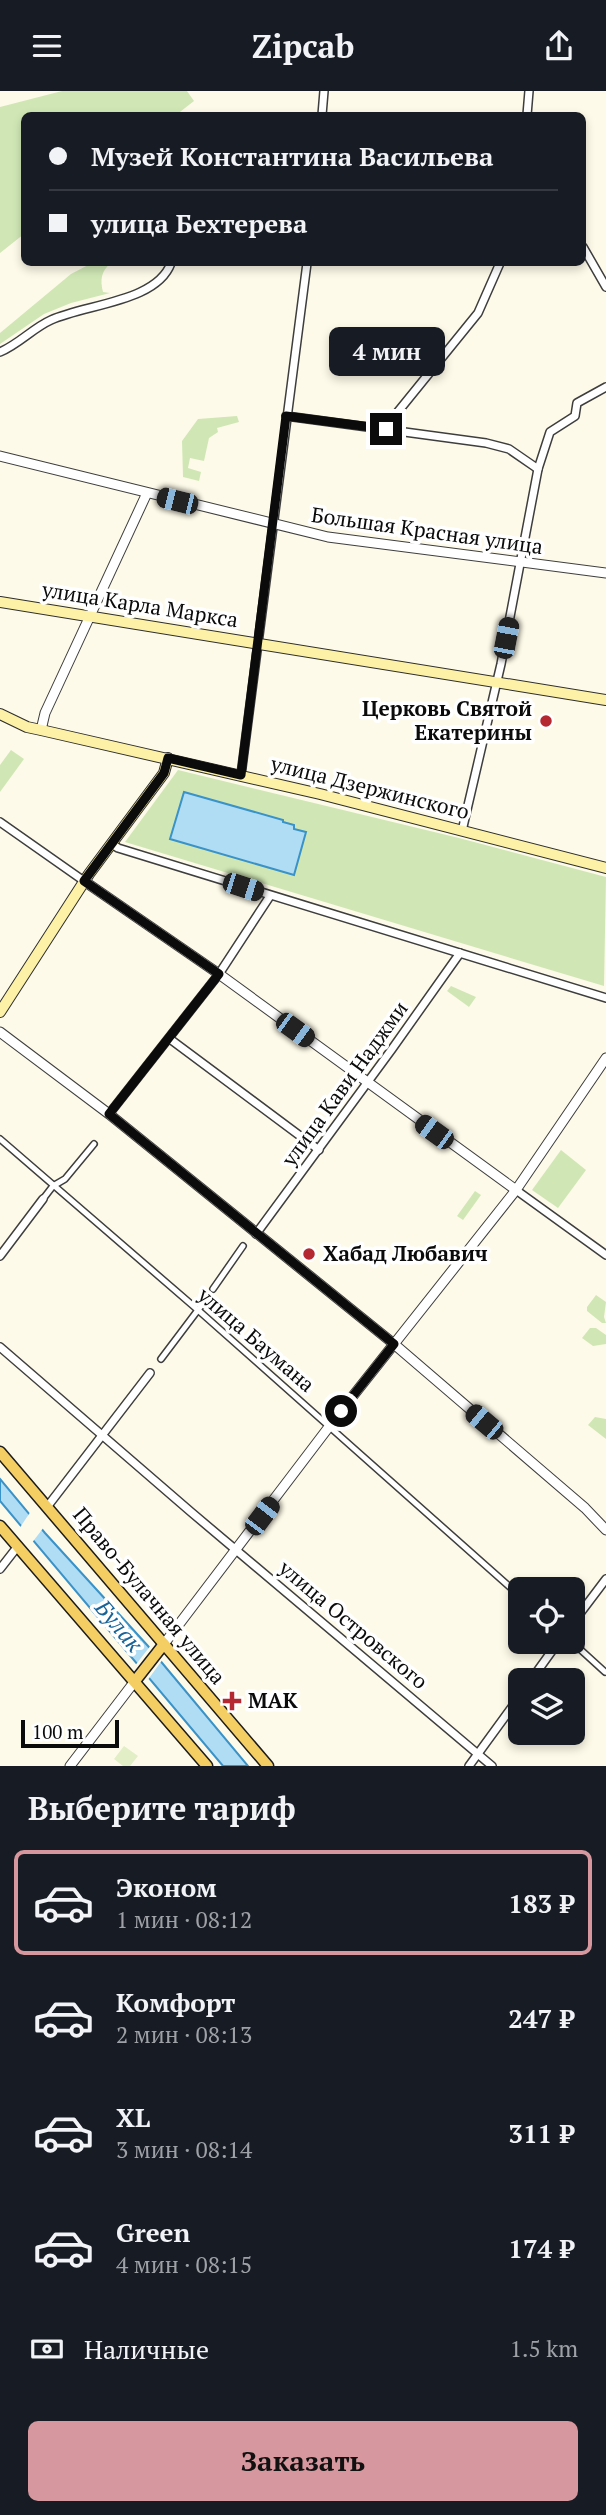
<!DOCTYPE html>
<html lang="ru">
<meta charset="utf-8">
<style>
:root{--surface:#171b24;--page:#242831;--text:#f1f3f6;--muted:#9ea1a6;--line:#363941;--accent:#d6989e}
body{margin:0;font-family:"PT Serif",serif;background:var(--page);color:var(--text);height:100vh;display:flex;flex-direction:column;font-size:26px;white-space:nowrap}
*{box-sizing:border-box;margin:0}
p{font-size:23px;color:var(--muted)}
.icon{flex:none;width:38px;height:38px;fill:none;stroke:currentColor;stroke-width:2;stroke-linecap:round;stroke-linejoin:round}
.map{position:relative;height:1675px;overflow:hidden}
.panel{display:flex;flex-direction:column;background:var(--surface);flex:1}
.panel>*{flex:none}
.hud{position:absolute;left:21px;top:21px;width:565px;height:154px;border-radius:10px;box-shadow:0 4px 10px #0003;display:grid;align-content:center;height:154px;padding:0 28px;background:var(--surface)}
.fabs{position:absolute;left:508px;top:1486px;display:grid;gap:14px}
.fabs a{display:grid;place-items:center;width:77px;height:77px;border-radius:10px;background:var(--surface);box-shadow:0 4px 10px #0003;font-size:35px}
.scale{position:absolute;left:21px;bottom:18px;width:98px;box-sizing:border-box;padding-left:7px;border:4px solid #0b0b0b;border-top:0;font-size:19px;line-height:24px;white-space:nowrap;color:#0b0b0b;-webkit-text-stroke:5px #fff;paint-order:stroke}
.end{position:absolute;width:32px;height:32px;margin:-16px;border:9px solid #0b0b0b;background:#fff;box-shadow:0 0 0 4px #fff}
.from{border-radius:50%}
.bubble{position:absolute;height:49px;border-radius:10px;background:var(--surface);box-shadow:0 4px 10px #0003;font-size:23px;font-weight:700;line-height:49px;text-align:center}
.car{position:absolute;width:21px;height:42px;margin:-21px -10px;border-radius:9px;box-shadow:0 0 5px 2px #0007;background:linear-gradient(#222 24%,#8ab4d8 0 40%,#222 0 76%,#8ab4d8 0 86%,#222 0)}
.hud b{display:flex;align-items:center;gap:24px;height:66px;font-size:26px}
.hud b+b{border-top:2px solid var(--line)}
.hud i{width:18px;height:18px;background:var(--text)}
ul{padding:0;list-style:none}
li{display:flex;align-items:center;gap:21px;height:105px;margin:0 14px 10px;padding:0 14px;border:4px solid transparent;border-radius:10px}
li div{flex:1}
li b{display:block;font-size:26px}
li em{font-style:normal;font-weight:700}
li.active{border-color:var(--accent)}
li>.icon{width:63px;height:63px;stroke-width:1.5}
h2{padding:0 28px;font-size:32px;line-height:84px}
.pay{display:flex;align-items:center;gap:18px;height:77px;padding:0 28px;font-size:26px}
.pay p{margin-inline-start:auto}
.primary-button{display:flex;gap:14px;margin-top:auto;padding:14px 28px}
.primary-button a{flex:1;height:80px;border-radius:10px;background:var(--accent);color:#111;font-size:28px;font-weight:700;line-height:80px;text-align:center}
header{display:flex;justify-content:space-between;align-items:center;height:91px;padding:0 28px;background:var(--surface);font-size:32px;font-weight:700}
.map>svg:first-child{display:block}
.green{fill:#d0e7b5}
.pitch{fill:#e1eec6}
.water{fill:#b0dcf4;stroke:#3992c8;stroke-width:2}
.pier{fill:#fefae9}
.lines{fill:none;stroke-linecap:round;stroke-linejoin:round}
.pedestrian-tunnel{stroke:#dad6c8;stroke-width:5;stroke-dasharray:5 2.5;stroke-linecap:butt}
.pedestrian-casing{stroke:#3e3e3e;stroke-width:8}
.minor-casing{stroke:#3e3e3e;stroke-width:10}
.tertiary-casing{stroke:#3e3e3e;stroke-width:11}
.secondary-casing{stroke:#2d2d2d;stroke-width:12}
.primary-casing{stroke:#1c1c1c;stroke-width:13}
.pedestrian{stroke:#fff;stroke-width:5}
.minor{stroke:#fff;stroke-width:7}
.tertiary{stroke:#fff;stroke-width:9}
.secondary{stroke:#fcf1a6;stroke-width:10}
.primary{stroke:#f4ce63;stroke-width:10}
.route{stroke:#0b0b0b;stroke-width:9}
.poi-dot{fill:#b52832;stroke:#fff;stroke-width:2.5}
.labels{text-anchor:middle;stroke-width:7;stroke-linejoin:round;paint-order:stroke}
.street-label{font-size:21px;fill:#0b0b0b;stroke:#fff}
.poi-label{font-size:21px;font-weight:bold;fill:#0b0b0b;stroke:#fff;text-anchor:start}
.water-label{font-size:23px;font-style:italic;fill:#196397;stroke:#fff}
</style>
<header><svg class="icon" aria-label="menu" viewBox="0 0 24 24"><path d="M4 6h16M4 12h16M4 18h16"/></svg>Zipcab<svg class="icon" aria-label="share" viewBox="0 0 24 24"><path d="M12 15V3M7 8l5-5 5 5M5 13v7h14v-7"/></svg></header>
<div class="map">
<svg width="606" height="1675" viewBox="0 0 606 1675">
<rect width="100%" height="100%" fill="#fefae9"/>
<g class="green">
<polygon points="62,0 187,0 194,10 176,24 24,24 24,143 0,162 0,16"/>
<path d="M92,172h19c-10,8 -11,17 -8,29l7,1 -39,10 -27,11 -44,30v-11l71,-59z"/>
<polygon points="237,325 239,331 217,337 218,341 209,347 204,370 190,367 188,377 201,381 199,390 183,386 182,350 198,328"/>
<polygon points="11,659 24,668 0,701 0,674"/>
<polygon points="178,679 459,747 606,786 604,895 125,751"/>
<polygon points="451,895 476,906 469,916 447,900"/>
<polygon points="561,1059 586,1079 558,1117 532,1099"/>
<polygon points="475,1100 481,1104 463,1129 457,1125"/>
<polygon points="596,1204 606,1211 604,1226 606,1232 602,1232 587,1220 587,1216"/>
<polygon points="590,1237 596,1237 606,1244 606,1253 593,1255 582,1247"/>
<polygon points="595,1326 606,1328 606,1348 588,1334"/>
</g>
<polygon class="pitch" points="124,1655 138,1665 130,1675 123,1675 114,1668"/>
<g class="water">
<polygon points="184,701 283,729 283,731 294,734 294,738 306,741 294,784 170,748"/>
<polygon points="0,1388 45,1442 148,1555 248,1675 223,1675 0,1410"/>
</g>
<g class="pier">
<polygon points="31,1420 44,1436 31,1453 19,1438"/>
<polygon points="151,1554 163,1568 147,1590 134,1576"/>
</g>
<g class="lines">
<polyline class="pedestrian-tunnel" points="204,1211 213,1198"/>
<defs>
<g id="pedestrian">
<polyline points="0,1048 198,1219 520,1505"/>
<polyline points="43,1108 53,1095 65,1088 94,1053"/>
<polyline points="213,1198 243,1155"/>
<polyline points="161,1268 204,1211"/>
<polyline points="571,1550 605,1581"/>
</g>
<g id="minor">
<polyline points="322,24 324,0"/>
<polyline points="527,24 529,0"/>
<polyline points="583,156 606,196"/>
<path d="M0,261c19,-8 33,-24 51,-32 35,-16 106,-18 120,-57"/>
<polyline points="286,325 486,352 509,358 538,378"/>
<polyline points="386,338 392,328 478,222 500,172"/>
<polyline points="241,684 307,172"/>
<polyline points="0,731 84,790"/>
<polyline points="462,740 501,573 538,378 550,341 575,325 577,312 606,296"/>
<polyline points="112,753 118,757 606,907"/>
<polyline points="170,948 319,1059"/>
<polyline points="109,1023 219,883 270,805"/>
<polyline points="516,1099 606,1164"/>
<polyline points="256,1143 392,958 460,862"/>
<polyline points="0,1165 43,1108"/>
<polyline points="0,1256 191,1421 492,1675"/>
<polyline points="47,1416 150,1282"/>
<polyline points="0,1478 18,1455"/>
<polyline points="572,1533 606,1488"/>
<polyline points="531,1589 559,1550"/>
<polyline points="469,1675 520,1605"/>
</g>
<g id="tertiary">
<polyline points="0,365 328,446 606,482"/>
<polyline points="41,639 45,622 147,402"/>
<polyline points="84,790 219,883 516,1099"/>
<polyline points="0,941 109,1023 394,1253 585,1417 606,1439"/>
<polyline points="164,1553 341,1320 516,1099 606,967"/>
<polyline points="70,1675 135,1590"/>
</g>
<g id="secondary">
<polyline points="0,511 606,609"/>
<polyline points="0,623 27,636 41,639 320,703 606,777"/>
<polyline points="0,921 89,783 164,682 168,667"/>
</g>
<g id="primary">
<polyline points="0,1361 268,1675"/>
<polyline points="0,1435 207,1675"/>
<polyline points="135,1590 164,1553"/>
</g>
</defs>
<use href="#pedestrian" class="pedestrian-casing"/>
<use href="#minor" class="minor-casing"/>
<use href="#tertiary" class="tertiary-casing"/>
<use href="#secondary" class="secondary-casing"/>
<use href="#primary" class="primary-casing"/>
<use href="#pedestrian" class="pedestrian"/>
<use href="#minor" class="minor"/>
<use href="#tertiary" class="tertiary"/>
<use href="#secondary" class="secondary"/>
<use href="#primary" class="primary"/>
</g>
<g class="lines">
<polyline class="route" points="341,1320 394,1253 109,1023 219,883 84,790 164,682 168,667 241,684 286,325 386,338"/>
</g>
<g class="poi-dot">
<circle cx="546" cy="630" r="7"/>
<circle cx="309" cy="1163" r="7"/>
<path d="M228.5 1599.5h7v7h7v7h-7v7h-7v-7h-7v-7h7z"/>
</g>
<g class="labels">
<g class="street-label">
<text transform="translate(427 440) rotate(8)" y="7">Большая Красная улица</text>
<text transform="translate(140 514) rotate(9)" y="7">улица Карла Маркса</text>
<text transform="translate(370 697) rotate(14)" y="7">улица Дзержинского</text>
<text transform="translate(345 993) rotate(-54)" y="7">улица Кави Наджми</text>
<text transform="translate(256 1249) rotate(41)" y="7">улица Баумана</text>
<text transform="translate(149 1505) rotate(50)" y="7">Право-Булачная улица</text>
<text transform="translate(353 1534) rotate(40)" y="7">улица Островского</text>
</g>
<g class="poi-label">
<text x="532" y="625" text-anchor="end">Церковь Святой<tspan x="532" dy="24">Екатерины</tspan></text>
<text x="323" y="1170">Хабад Любавич</text>
<text x="248" y="1617">МАК</text>
</g>
<g class="water-label">
<text transform="translate(119 1535) rotate(50)" y="8">Булак</text>
</g>
</g>
</svg>
<div class="fabs">
<a><svg class="icon" aria-label="locate" viewBox="0 0 24 24"><circle cx="12" cy="12" r="6"/><path d="M12 2v4M12 18v4M2 12h4M18 12h4"/></svg></a>
<a><svg class="icon" aria-label="layers" viewBox="0 0 24 24"><path d="M12 4l9 5-9 5-9-5zM3 14l9 5 9-5"/></svg></a>
</div>
<div class="scale">100 m</div>
<i class="end from" style="left:341px;top:1320px"></i>
<i class="end" style="left:386px;top:338px"></i>
<div class="bubble" style="left:329px;top:236px;width:116px">4 мин</div>
<i class="car" style="left:177px;top:410px;rotate:284deg"></i>
<i class="car" style="left:506px;top:547px;rotate:11deg"></i>
<i class="car" style="left:243px;top:796px;rotate:108deg"></i>
<i class="car" style="left:295px;top:939px;rotate:126deg"></i>
<i class="car" style="left:434px;top:1041px;rotate:306deg"></i>
<i class="car" style="left:484px;top:1331px;rotate:310deg"></i>
<i class="car" style="left:262px;top:1425px;rotate:37deg"></i>
<div class="hud">
<b><i class="from"></i>Музей Константина Васильева</b>
<b><i></i>улица Бехтерева</b>
</div>
</div>
<section class="panel">
<h2>Выберите тариф</h2>
<ul>
<li class="active"><svg class="icon" aria-label="car" viewBox="0 0 24 24"><path d="M5 17H2v-5l4-1 3-4h7l3 4 3 1v5h-3M9 17h6M6 11h13"/><circle cx="7" cy="17" r="2"/><circle cx="17" cy="17" r="2"/></svg><div><b>Эконом</b><p>1 мин · 08:12</p></div><em>183 ₽</em></li>
<li><svg class="icon" aria-label="car" viewBox="0 0 24 24"><path d="M5 17H2v-5l4-1 3-4h7l3 4 3 1v5h-3M9 17h6M6 11h13"/><circle cx="7" cy="17" r="2"/><circle cx="17" cy="17" r="2"/></svg><div><b>Комфорт</b><p>2 мин · 08:13</p></div><em>247 ₽</em></li>
<li><svg class="icon" aria-label="car" viewBox="0 0 24 24"><path d="M5 17H2v-5l4-1 3-4h7l3 4 3 1v5h-3M9 17h6M6 11h13"/><circle cx="7" cy="17" r="2"/><circle cx="17" cy="17" r="2"/></svg><div><b>XL</b><p>3 мин · 08:14</p></div><em>311 ₽</em></li>
<li><svg class="icon" aria-label="car" viewBox="0 0 24 24"><path d="M5 17H2v-5l4-1 3-4h7l3 4 3 1v5h-3M9 17h6M6 11h13"/><circle cx="7" cy="17" r="2"/><circle cx="17" cy="17" r="2"/></svg><div><b>Green</b><p>4 мин · 08:15</p></div><em>174 ₽</em></li>
</ul>
<div class="pay"><svg class="icon" aria-label="cash" viewBox="0 0 24 24"><path d="M3 7h18v10H3z"/><circle cx="12" cy="12" r="2"/></svg>Наличные<p>1.5 km</p></div>
<div class="primary-button"><a>Заказать</a></div>
</section>
